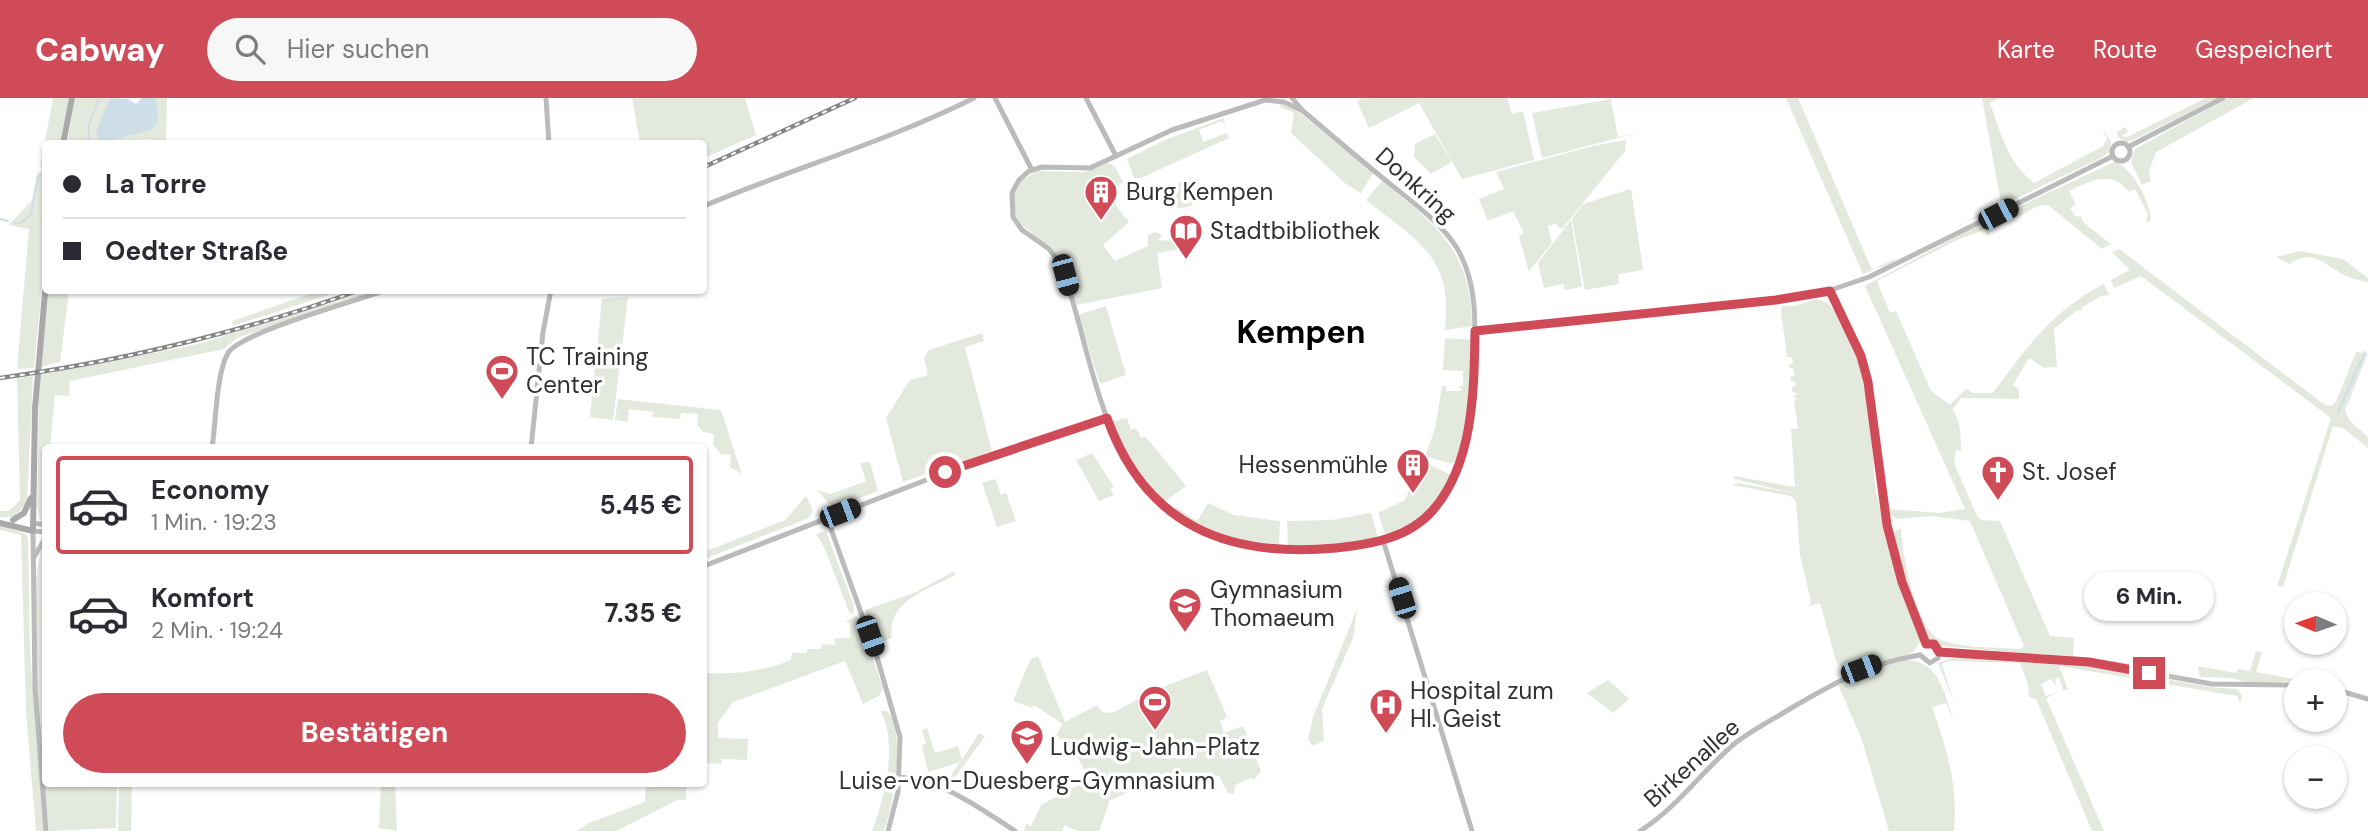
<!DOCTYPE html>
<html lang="de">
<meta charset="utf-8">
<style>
:root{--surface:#fff;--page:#f7f7f7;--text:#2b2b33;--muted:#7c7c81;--line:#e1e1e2;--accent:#d04b58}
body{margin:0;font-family:"DM Sans",sans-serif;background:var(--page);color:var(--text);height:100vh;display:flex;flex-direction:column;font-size:26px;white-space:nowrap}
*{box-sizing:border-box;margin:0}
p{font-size:23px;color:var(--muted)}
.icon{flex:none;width:38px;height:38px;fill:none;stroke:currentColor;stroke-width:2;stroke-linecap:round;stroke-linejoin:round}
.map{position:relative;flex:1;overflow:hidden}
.sheet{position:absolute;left:42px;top:346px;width:665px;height:343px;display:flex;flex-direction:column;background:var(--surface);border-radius:7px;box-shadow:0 2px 5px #0004}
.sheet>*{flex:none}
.banner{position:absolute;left:42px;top:42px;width:665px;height:154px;border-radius:7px;box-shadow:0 2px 5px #0004;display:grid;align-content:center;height:154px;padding:0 21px;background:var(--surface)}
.needle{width:46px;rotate:272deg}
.buttons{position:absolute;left:2284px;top:494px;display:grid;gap:14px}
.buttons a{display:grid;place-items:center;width:63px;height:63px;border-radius:50%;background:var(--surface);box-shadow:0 2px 5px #0004;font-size:35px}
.end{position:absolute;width:32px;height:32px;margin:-16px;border:9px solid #d04b58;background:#fff;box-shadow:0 0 0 4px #fff}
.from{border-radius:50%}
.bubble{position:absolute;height:49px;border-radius:24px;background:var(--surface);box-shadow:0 2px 5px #0004;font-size:23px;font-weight:700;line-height:49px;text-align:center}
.car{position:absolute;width:21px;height:42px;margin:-21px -10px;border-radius:9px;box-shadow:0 0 5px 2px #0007;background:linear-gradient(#222 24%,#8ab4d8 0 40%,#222 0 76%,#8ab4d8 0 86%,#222 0)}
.banner b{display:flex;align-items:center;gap:24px;height:66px;font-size:26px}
.banner b+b{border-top:2px solid var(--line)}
.banner i{width:18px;height:18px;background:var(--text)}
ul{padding:12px 0 0;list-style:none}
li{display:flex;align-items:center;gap:21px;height:98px;margin:0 14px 10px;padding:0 7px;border:4px solid transparent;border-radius:7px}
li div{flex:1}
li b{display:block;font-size:26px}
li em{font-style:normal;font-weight:700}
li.on{border-color:var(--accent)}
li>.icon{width:63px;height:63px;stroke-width:1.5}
.action{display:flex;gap:14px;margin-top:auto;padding:14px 21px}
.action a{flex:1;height:80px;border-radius:42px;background:var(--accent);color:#fff;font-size:28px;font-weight:700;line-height:80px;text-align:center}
header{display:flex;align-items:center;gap:42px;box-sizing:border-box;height:98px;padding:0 35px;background:var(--accent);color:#fff}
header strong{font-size:33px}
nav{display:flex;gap:38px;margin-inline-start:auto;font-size:24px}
.search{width:490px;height:63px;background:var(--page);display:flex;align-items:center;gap:18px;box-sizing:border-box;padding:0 24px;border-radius:38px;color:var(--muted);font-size:26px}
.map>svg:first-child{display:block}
.green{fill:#e4e9de}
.water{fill:#cddee7}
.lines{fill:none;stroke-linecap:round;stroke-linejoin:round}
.stream{stroke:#cddee7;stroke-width:2}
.secondary{stroke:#bbb;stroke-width:5}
.primary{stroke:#a9a9a9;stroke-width:6}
.rail-casing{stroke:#868686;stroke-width:4.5}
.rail{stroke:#fff;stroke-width:2;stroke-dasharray:5;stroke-linecap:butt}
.route{stroke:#d04b58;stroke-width:9}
.labels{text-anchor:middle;stroke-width:7;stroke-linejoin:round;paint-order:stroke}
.street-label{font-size:24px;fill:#313131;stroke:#fff}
.poi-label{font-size:24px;fill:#313131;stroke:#fff;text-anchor:start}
.district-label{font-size:32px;font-weight:bold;fill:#000;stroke:#fff}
</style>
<header>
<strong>Cabway</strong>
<div class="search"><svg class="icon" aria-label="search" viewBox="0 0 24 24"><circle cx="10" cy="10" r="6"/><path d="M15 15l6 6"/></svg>Hier suchen</div>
<nav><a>Karte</a><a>Route</a><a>Gespeichert</a></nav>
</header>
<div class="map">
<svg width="2368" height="733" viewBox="0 0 2368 733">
<rect width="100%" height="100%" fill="#fff"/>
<g class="green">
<polygon points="53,0 69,0 60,45 46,46 45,69 40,69"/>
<polygon points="75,0 110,0 98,40 100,45 67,46"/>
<polygon points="156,0 167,0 166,45 147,41 105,46 105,42 151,32"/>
<polygon points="632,0 745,0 756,37 704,60 704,46 640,45"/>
<polygon points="1363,0 1507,0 1512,16 1523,13 1534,62 1462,81 1419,5 1369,30 1357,3"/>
<polygon points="1786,0 1798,0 1872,172 1895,161 1894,164 1863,176"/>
<path d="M1982,0h18l-10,5c11,31 18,60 44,80l69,-37 4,-7 -5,-10 9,12 -1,10 -9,7 -145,69 45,-24z"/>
<polygon points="2206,0 2218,0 2131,43 2126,44 2118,39 2117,34 2125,29 2128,34 2122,38 2127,39"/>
<polygon points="2228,0 2254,0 2156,54 2149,73 2151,83 2142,87 2131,64 2135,51"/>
<polygon points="1611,1 1618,39 1644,33 1542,60 1532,15"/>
<polygon points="1281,5 1300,15 1373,75 1361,95 1346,86 1291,35 1294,15 1280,9"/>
<polygon points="1224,20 1225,27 1222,23 1199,32 1203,44 1227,35 1229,40 1141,80 1134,80 1127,61 1165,42"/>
<polygon points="1435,36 1452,64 1431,76 1414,59 1415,46"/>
<polygon points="1626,42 1625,53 1562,131 1555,126 1548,128 1552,145 1529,173 1519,139 1524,135 1513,113 1488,123 1479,101 1504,91 1496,74 1593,48"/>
<path d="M2114,64c17,4 36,39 37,57l-5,5 2,-10 -13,-25 -6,3c-17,-23 -39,-11 -60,-1l7,14 -6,3 5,8 6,1 3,6 27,21 -9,5 -54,-44 -10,1 -48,26 -2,4 -4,-6 -27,10 -80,41 13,32 6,-2 35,80 19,14 16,-16 7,4h20c32,-44 60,-83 111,-109l5,11 -8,1 -19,11v3l-6,1 -22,18 3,38 -13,1 -15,-10 -16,27 6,4v10l-58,-1 -9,12c11,14 7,24 10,41l-6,-1 -2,13 23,53 4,4 19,1 50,115 24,2 -1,18 82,11 25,7 -142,-20 -98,-8 -12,-8 -10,-20 -25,-81 2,-6 6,-3c1,24 14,99 38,111 22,10 57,8 81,10l4,-3 -54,-125 -38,-5 -35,3 -8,-5 2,-5 48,4 26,-4 -100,-223 98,-53z"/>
<polygon points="1108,65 1115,69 1123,84 1106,95 1129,124 1103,147 1115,163 1148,148 1148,137 1155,134 1162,137 1158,142 1177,143 1179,151 1157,155 1162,190 1076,207 1061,161 1020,125 1014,114 1014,97 1022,82 1037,73 1084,74"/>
<polygon points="45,72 45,158 34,270 17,271 29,131 9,127 32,102 37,75"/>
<polygon points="1193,79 1196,99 1191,100 1193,107 1178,111 1168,90"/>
<path d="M1382,83c55,45 89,69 90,145l-27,4c8,-75 -27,-88 -79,-130z"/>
<polygon points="1631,91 1643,172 1618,176 1619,186 1585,192 1572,121 1583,106"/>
<polygon points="1571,122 1582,189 1565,192 1564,186 1544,190 1538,165"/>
<polygon points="2119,151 2325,307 2331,308 2336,304 2356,254 2368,255 2345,312 2350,323 2368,339 2368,350 2343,330 2333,328 2283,489 2277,488 2331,320 2141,178 2114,190 2111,182 2130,172 2112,154"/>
<path d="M2300,153l43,8 25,19v5c-7,-3 -15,-4 -22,-7 -20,-10 -33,-29 -56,-12l-14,-7z"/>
<polygon points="48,193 69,193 60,264 41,269"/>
<polygon points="318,193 341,193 232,228 233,223"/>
<polygon points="370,193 376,193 237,240 224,251 70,283 69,298 55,297 50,350 46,350 45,425 40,422 37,409 39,277 194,247"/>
<polygon points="628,199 613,322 590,319 602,201"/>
<polygon points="1817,201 1828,205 1838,218 1857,258 1869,306 1875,387 1884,432 1920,544 1914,553 1909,556 1846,575 1836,563 1820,505 1809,508 1811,503 1800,457 1796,403 1791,398 1732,387 1739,385 1797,396 1734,381 1734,378 1795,389 1791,331 1798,331 1794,302 1798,301 1793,299 1797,296 1792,293 1792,289 1796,288 1795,283 1791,283 1790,279 1795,278 1793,270 1789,270 1789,266 1793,265 1792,259 1787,259 1781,214 1782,208 1794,208"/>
<polygon points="1106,208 1126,277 1100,286 1078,217"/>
<polygon points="982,235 984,243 965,249 992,353 903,384 886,320 910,282 928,277 924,260 929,252"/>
<polygon points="1445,240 1472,242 1467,318 1457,361 1452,366 1425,358 1435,331 1442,288 1446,288 1447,293 1462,293 1459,288 1463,288 1463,273 1443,272"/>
<polygon points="33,278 27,405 14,419 0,419 0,413 9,413 20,402 17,280"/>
<polygon points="618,301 721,312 742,376 730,369 731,357 721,356 713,347 714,336 703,334 697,327 698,316 681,315 680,321 652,319 653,314 629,311 628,324 615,322"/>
<path d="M1127,320l4,12 5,-2 5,10 4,-2 41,50 -22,16c-22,-25 -39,-50 -53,-80z"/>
<polygon points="1092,355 1114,389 1110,391 1114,397 1099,403 1076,362"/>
<path d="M1423,363l28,14 -2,4c-15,30 -33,44 -63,57l-8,-23 27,-13z"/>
<polygon points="870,364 878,393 836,409 829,406 817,392 831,396 866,383 860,365"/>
<polygon points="995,381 1001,397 1006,395 1016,423 997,429 982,385"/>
<polygon points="806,398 813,412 809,420 704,461 704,454 785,422"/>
<path d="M1208,405l26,12 46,6 -1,24c-35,6 -78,-12 -105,-35l2,-3 21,14z"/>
<polygon points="1371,415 1378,440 1323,448 1288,448 1287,423 1332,422"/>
<polygon points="0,427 26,436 28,441 30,553 44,733 36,733 26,614 21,437 0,432"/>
<polygon points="826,433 854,508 854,514 850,516 824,449 816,436"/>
<path d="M45,443l1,243h71l-1,44 -67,3c-5,-55 -27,-249 -4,-290z"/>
<path d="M954,473l1,4c-27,15 -69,26 -63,63l-15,5 -12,-33 51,-18z"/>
<polygon points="1357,511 1353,540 1322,611 1324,643 1312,648 1308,641 1313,619"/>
<path d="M855,519l4,2 24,69 -4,8 -16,8 -18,-43 -112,41 -15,21v15l30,1 -1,21 -25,-1 -1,5 -17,-1v-90c30,2 61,-2 87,-13l1,-7h15v-4h14l2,-5 12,1v-7h15v-15l-5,-1z"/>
<polygon points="2256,553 2262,554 2256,574 2304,583 2249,585 2231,580 2200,579 2198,568 2236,575 2238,571 2250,573"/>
<polygon points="1038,558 1065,624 1097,607 1103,615 1114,614 1155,592 1207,572 1227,619 1220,623 1224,635 1243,628 1261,673 1254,682 1250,680 1235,687 1234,696 1228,695 1219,678 1169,677 1110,702 1099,733 1077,733 1065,727 1062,733 1024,733 1026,726 1031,728 1041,707 1089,681 1070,644 1068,646 1056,637 1063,626 1034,607 1032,610 1013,603 1030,562"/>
<polygon points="1956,559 2074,565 2210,589 2237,591 2242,598 2240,606 2237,598 2059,568 2068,592 2063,592 2059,579 2055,581 2056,589 2051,581 2041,586 2046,598 2057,595 2046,600 2104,733 2092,733 2036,601 2029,599 2028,586 2020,565 1950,563 1942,566 1954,604 1938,565"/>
<path d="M1904,562c36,-1 41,36 51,64l-9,-21 -14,4c15,42 26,79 22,124h-65l-27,-91 -24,-56 23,-12z"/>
<polygon points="1608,582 1629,601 1613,615 1587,595"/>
<path d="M881,613h6c20,21 6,94 -3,120h-12c13,-35 26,-84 9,-120z"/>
<polygon points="927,630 935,655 958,648 962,662 979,635 985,638 951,685 946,685 960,664 928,674 922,647 926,646 922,632"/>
<polygon points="119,686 132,686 131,733 118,733"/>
<polygon points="381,686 395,686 397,733 379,730"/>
<polygon points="646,686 686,686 686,702 677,702 616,733 576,733 589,725 645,704"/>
</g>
<path class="water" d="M110,0l18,1 8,5 6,-6h14c0,13 7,20 -5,32l-51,13 -4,-11z"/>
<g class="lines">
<g class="stream">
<polyline points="88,46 89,27 99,0"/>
<polyline points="0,121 8,123"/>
<polyline points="14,125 21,125 31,116 38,79 46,74"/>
<polyline points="2338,314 2365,254"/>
</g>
<g class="secondary">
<polyline points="546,0 549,46"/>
<polyline points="995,0 1032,72"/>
<polyline points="1086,0 1116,58"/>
<path d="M1292,0l11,13c27,23 54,46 81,68 25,21 55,41 73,69 21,36 19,78 16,118 -3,49 -6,106 -41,145 -43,47 -165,48 -221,25 -26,-11 -48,-29 -66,-51 -51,-62 -57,-147 -84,-220l-12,-16 -27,-19 -9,-13 -1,-24 7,-13 10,-9 13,-4 48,1 82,-38 93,-30 19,2 19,9"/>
<circle cx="2121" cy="54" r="9"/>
<polyline points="2128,49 2223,0"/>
<path d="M704,108c90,-38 182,-64 270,-108"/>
<polyline points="1830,193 1861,258 1868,284 1887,427 1902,484 1926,546"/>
<polyline points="1475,233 1776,202 1819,196 1869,179 2113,58"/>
<path d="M212,350c4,-25 4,-74 16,-95 13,-21 129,-52 158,-63"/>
<polyline points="531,350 543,234 551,192"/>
<polyline points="827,420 877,559 900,639 898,694 888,733"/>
<polyline points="33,425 46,427"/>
<polyline points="46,434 33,433 35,590 46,733"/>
<polyline points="1383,442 1472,733"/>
<polyline points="34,459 46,439"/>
<polyline points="704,468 970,365 1107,320"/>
<polyline points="1926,546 1934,546 1939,554 2089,564 2212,586 2296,587"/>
<polyline points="1920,557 1930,565 1938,560 1939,554"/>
<polyline points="2334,591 2368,601"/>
<path d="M900,679c45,5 78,30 115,54"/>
<path d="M1640,733c38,-24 61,-59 94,-87 17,-13 36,-23 54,-34 44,-26 81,-47 132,-55"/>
</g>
<g class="primary">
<polyline points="63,46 72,0"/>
<polyline points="13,422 24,415 31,400"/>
<polyline points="0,425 33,433 35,310 46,183"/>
</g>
<defs>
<g id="rail">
<polyline points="704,69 855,0"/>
<path d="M0,280c123,-17 243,-46 360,-88"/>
</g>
</defs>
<use href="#rail" class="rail-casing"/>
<use href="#rail" class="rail"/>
</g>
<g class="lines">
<path class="route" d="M945,374l162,-54c39,109 122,140 229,130 36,-4 73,-10 97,-38 41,-47 41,-121 42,-179l301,-31 54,-9 31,65 7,26 19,143 15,57 24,62h8l5,8 150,10 60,11"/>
</g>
<defs>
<symbol id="building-pin" viewBox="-11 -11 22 30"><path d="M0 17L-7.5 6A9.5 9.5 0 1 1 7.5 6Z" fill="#d04b58" stroke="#fff"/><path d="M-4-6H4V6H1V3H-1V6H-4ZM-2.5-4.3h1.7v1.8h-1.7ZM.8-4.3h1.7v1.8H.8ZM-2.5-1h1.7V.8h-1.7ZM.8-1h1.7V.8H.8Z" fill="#fff"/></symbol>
<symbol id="library-pin" viewBox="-11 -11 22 30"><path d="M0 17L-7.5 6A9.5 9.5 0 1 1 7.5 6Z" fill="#d04b58" stroke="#fff"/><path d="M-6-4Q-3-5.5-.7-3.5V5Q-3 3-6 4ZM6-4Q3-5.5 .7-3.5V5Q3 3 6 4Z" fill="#fff"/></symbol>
<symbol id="stadium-pin" viewBox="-11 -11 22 30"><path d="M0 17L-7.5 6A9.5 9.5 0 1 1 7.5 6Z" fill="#d04b58" stroke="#fff"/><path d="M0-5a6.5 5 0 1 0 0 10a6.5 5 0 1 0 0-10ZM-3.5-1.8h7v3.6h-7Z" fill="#fff"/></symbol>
<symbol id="church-pin" viewBox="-11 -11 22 30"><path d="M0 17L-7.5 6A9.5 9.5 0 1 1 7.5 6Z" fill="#d04b58" stroke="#fff"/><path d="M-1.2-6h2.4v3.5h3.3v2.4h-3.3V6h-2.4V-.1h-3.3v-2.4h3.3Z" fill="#fff"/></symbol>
<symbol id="school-pin" viewBox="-11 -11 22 30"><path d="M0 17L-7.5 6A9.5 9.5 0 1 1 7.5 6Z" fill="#d04b58" stroke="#fff"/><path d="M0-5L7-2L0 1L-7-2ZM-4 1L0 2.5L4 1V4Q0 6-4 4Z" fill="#fff"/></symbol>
<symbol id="hospital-pin" viewBox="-11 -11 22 30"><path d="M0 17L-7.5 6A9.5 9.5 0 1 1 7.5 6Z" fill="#d04b58" stroke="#fff"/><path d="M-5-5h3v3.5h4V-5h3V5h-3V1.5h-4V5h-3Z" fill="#fff"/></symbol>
</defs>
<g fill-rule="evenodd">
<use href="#building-pin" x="1082" y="75" width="38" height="52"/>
<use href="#library-pin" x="1167" y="114" width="38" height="52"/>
<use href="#stadium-pin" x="483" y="254" width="38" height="52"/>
<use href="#building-pin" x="1394" y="348" width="38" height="52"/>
<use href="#church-pin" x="1979" y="355" width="38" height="52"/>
<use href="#school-pin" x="1166" y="487" width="38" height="52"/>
<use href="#stadium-pin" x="1136" y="585" width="38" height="52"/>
<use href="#hospital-pin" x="1367" y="588" width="38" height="52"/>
<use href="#school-pin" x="1008" y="619" width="38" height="52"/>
</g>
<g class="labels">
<g class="street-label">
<text transform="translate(1416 87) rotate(42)" y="8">Donkring</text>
<text transform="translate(1692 665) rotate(-42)" y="8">Birkenallee</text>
</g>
<g class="poi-label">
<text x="1126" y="102">Burg Kempen</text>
<text x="1210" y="141">Stadtbibliothek</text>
<text x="526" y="267">TC Training<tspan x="526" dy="28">Center</tspan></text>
<text x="1388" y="375" text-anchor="end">Hessenmühle</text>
<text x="2022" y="382">St. Josef</text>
<text x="1210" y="500">Gymnasium<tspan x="1210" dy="28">Thomaeum</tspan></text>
<text x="1410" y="601">Hospital zum<tspan x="1410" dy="28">Hl. Geist</tspan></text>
<text x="1155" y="657" text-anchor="middle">Ludwig-Jahn-Platz</text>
<text x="1027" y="691" text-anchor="middle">Luise-von-Duesberg-Gymnasium</text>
</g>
<g class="district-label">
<text x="1301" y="245">Kempen</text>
</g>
</g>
</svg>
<div class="buttons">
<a><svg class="needle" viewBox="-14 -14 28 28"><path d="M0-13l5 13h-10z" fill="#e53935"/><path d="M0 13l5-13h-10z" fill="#7c7c81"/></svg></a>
<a>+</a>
<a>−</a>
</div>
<i class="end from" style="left:945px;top:374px"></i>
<i class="end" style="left:2149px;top:575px"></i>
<div class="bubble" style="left:2084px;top:474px;width:130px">6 Min.</div>
<i class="car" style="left:1998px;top:116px;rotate:63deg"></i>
<i class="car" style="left:1065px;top:177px;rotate:165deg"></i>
<i class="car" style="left:840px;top:415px;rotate:69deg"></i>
<i class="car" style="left:1402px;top:500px;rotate:343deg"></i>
<i class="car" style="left:870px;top:538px;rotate:161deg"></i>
<i class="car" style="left:1861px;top:571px;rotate:69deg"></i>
<div class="banner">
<b><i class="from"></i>La Torre</b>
<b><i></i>Oedter Straße</b>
</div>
<section class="sheet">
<ul>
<li class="on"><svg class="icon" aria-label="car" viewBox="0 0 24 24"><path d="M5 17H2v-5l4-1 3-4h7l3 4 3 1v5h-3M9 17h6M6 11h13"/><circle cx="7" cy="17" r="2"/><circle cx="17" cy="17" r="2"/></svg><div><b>Economy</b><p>1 Min. · 19:23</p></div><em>5.45 €</em></li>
<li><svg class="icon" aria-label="car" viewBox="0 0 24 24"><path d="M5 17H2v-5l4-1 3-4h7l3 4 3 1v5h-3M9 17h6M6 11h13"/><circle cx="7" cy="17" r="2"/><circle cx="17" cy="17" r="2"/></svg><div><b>Komfort</b><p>2 Min. · 19:24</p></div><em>7.35 €</em></li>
</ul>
<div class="action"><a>Bestätigen</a></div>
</section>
</div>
